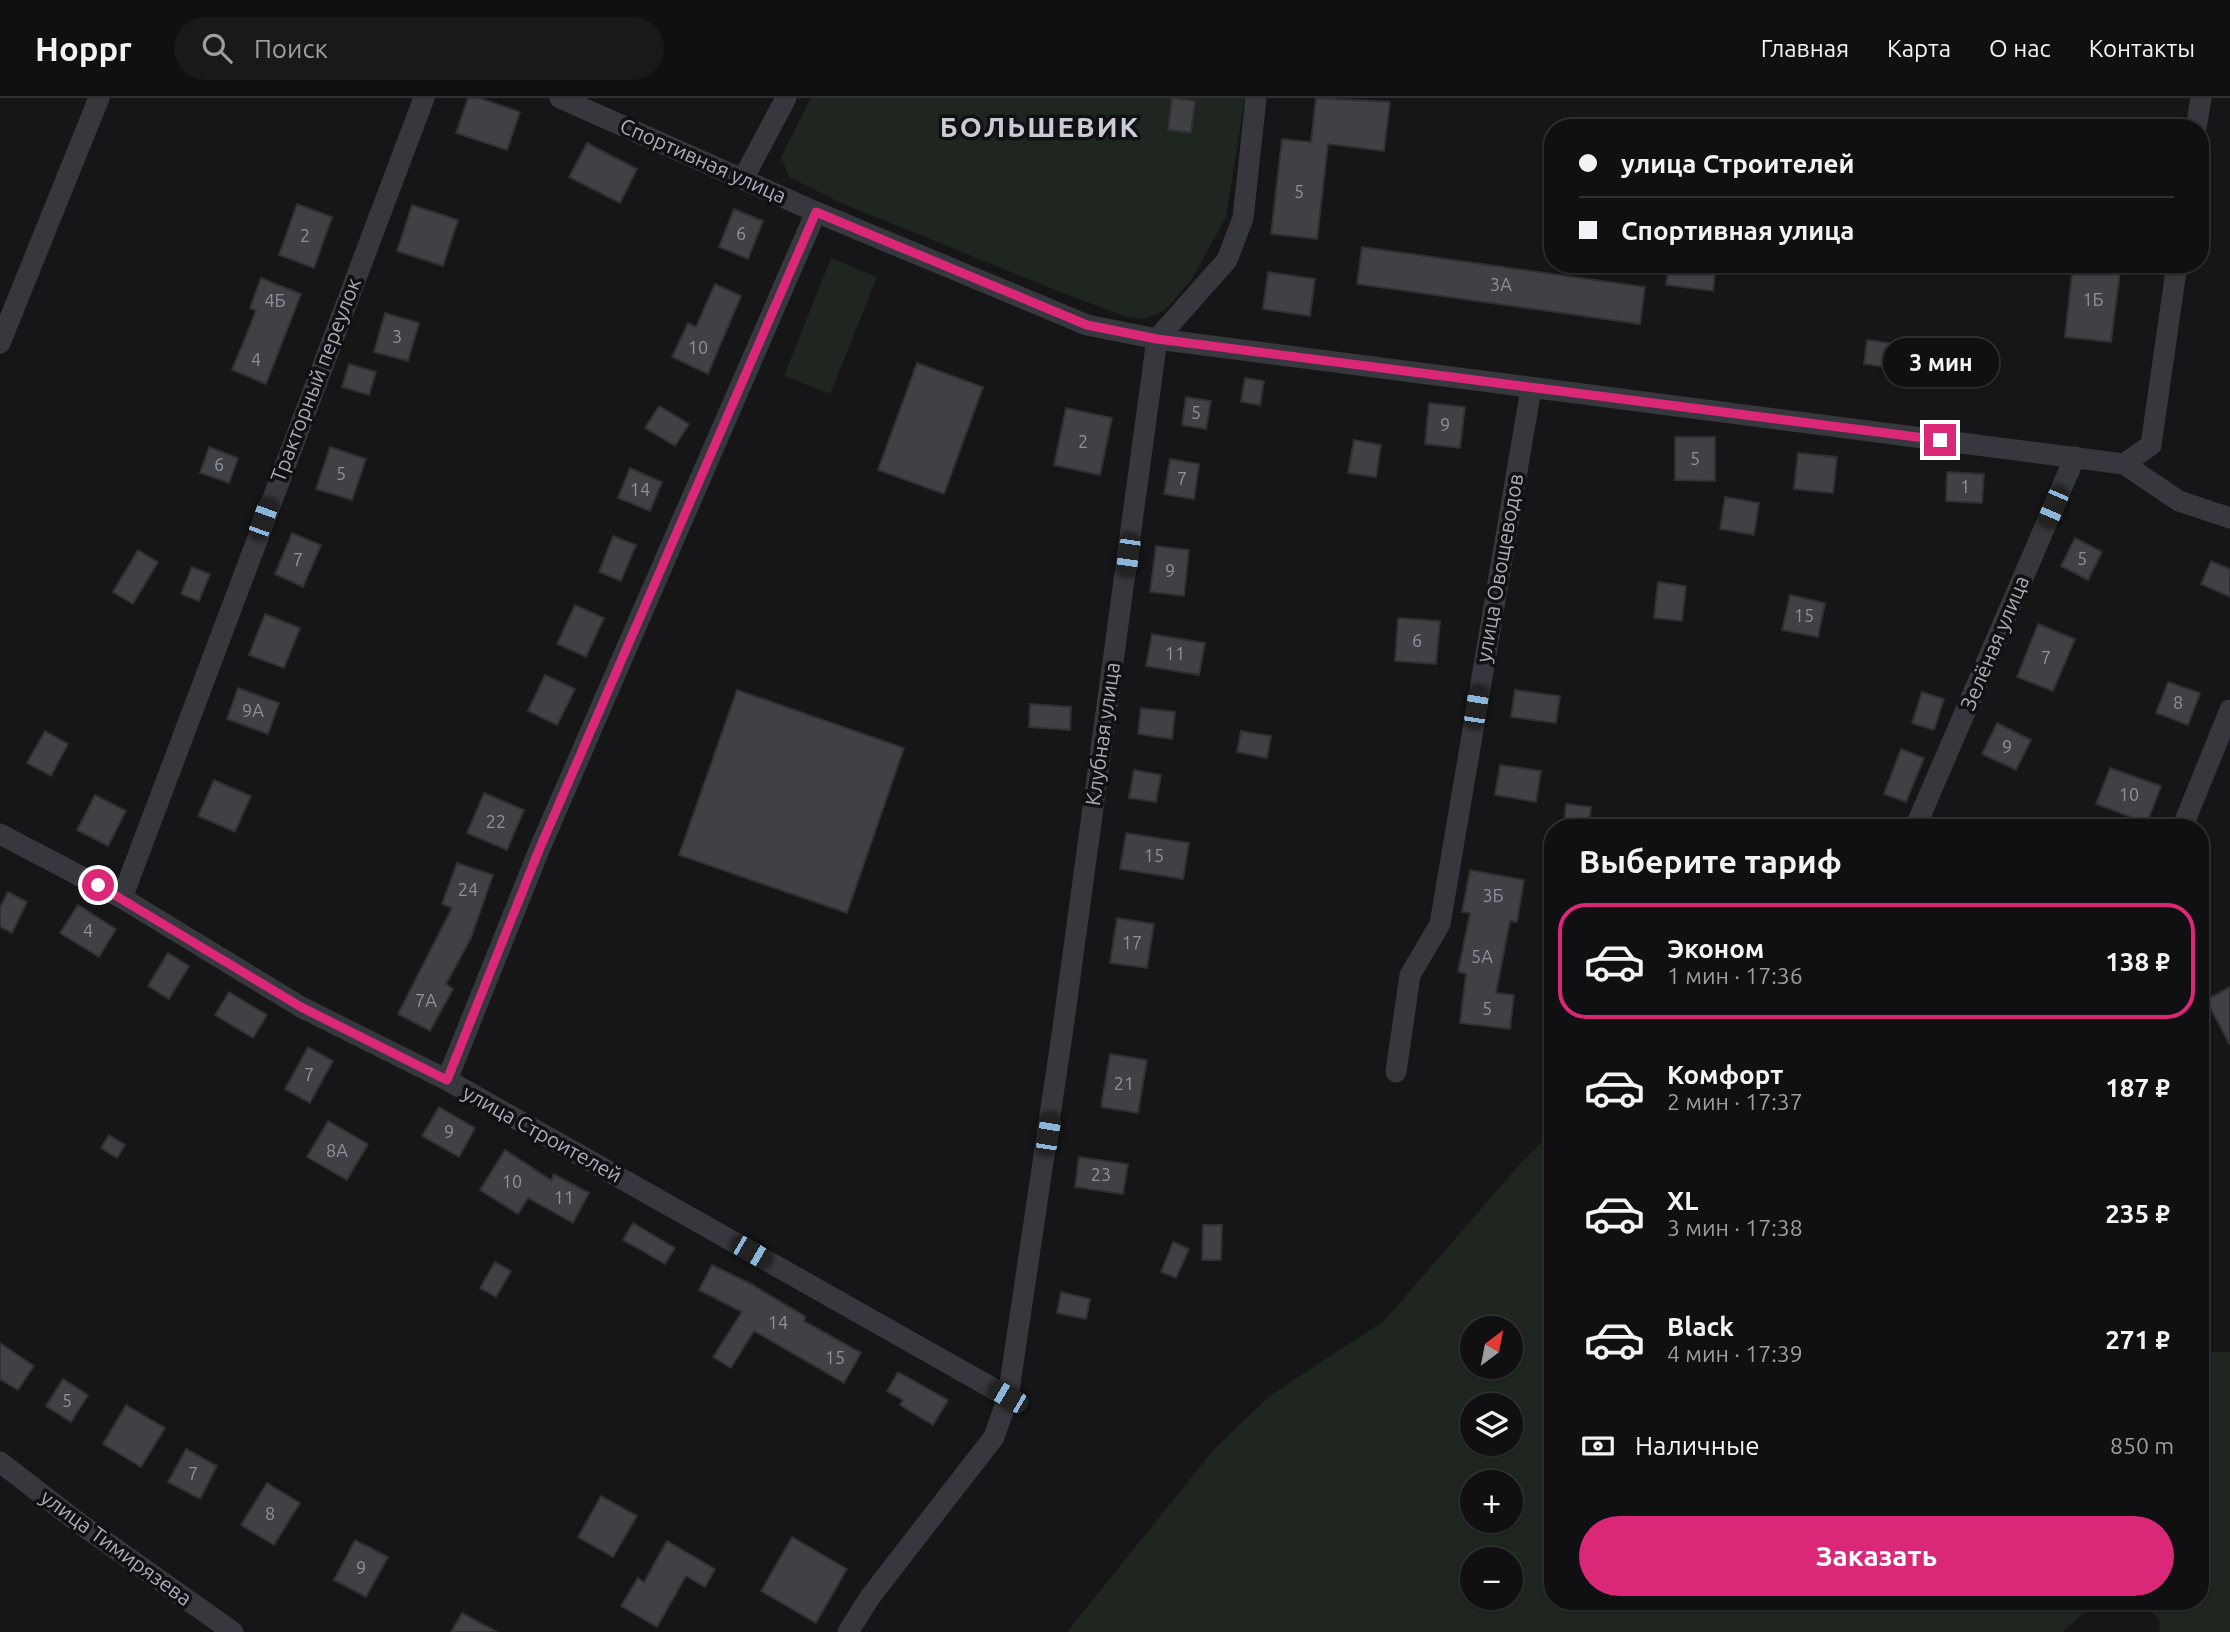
<!DOCTYPE html>
<html lang="ru">
<meta charset="utf-8">
<style>
:root{--surface:#101012;--page:#19191b;--text:#f1f3f6;--muted:#9c9d9f;--line:#303032;--accent:#db2777}
body{margin:0;font-family:Ubuntu,sans-serif;background:var(--page);color:var(--text);height:100vh;display:flex;flex-direction:column;font-size:26px;white-space:nowrap}
*{box-sizing:border-box;margin:0}
p{font-size:23px;color:var(--muted)}
.icon{flex:none;width:38px;height:38px;fill:none;stroke:currentColor;stroke-width:2;stroke-linecap:round;stroke-linejoin:round}
.map{position:relative;flex:1;overflow:hidden}
.panel{position:absolute;left:1544px;top:721px;width:665px;height:791px;display:flex;flex-direction:column;background:var(--surface);border-radius:28px;box-shadow:0 2px 5px #0004,0 0 0 2px var(--line)}
.panel>*{flex:none}
.top-card{position:absolute;left:1544px;top:21px;width:665px;height:154px;border-radius:28px;box-shadow:0 2px 5px #0004,0 0 0 2px var(--line);display:grid;align-content:center;height:154px;padding:0 35px;background:var(--surface)}
.needle{width:46px;rotate:32deg}
.fabs{position:absolute;left:1460px;top:1218px;display:grid;gap:14px}
.fabs a{display:grid;place-items:center;width:63px;height:63px;border-radius:50%;background:var(--surface);box-shadow:0 2px 5px #0004,0 0 0 2px var(--line);font-size:35px}
.end{position:absolute;width:32px;height:32px;margin:-16px;border:9px solid #db2777;background:#fff;box-shadow:0 0 0 4px #fff}
.from{border-radius:50%}
.bubble{position:absolute;height:49px;border-radius:24px;background:var(--surface);box-shadow:0 2px 5px #0004,0 0 0 2px var(--line);font-size:23px;font-weight:600;line-height:49px;text-align:center}
.car{position:absolute;width:21px;height:42px;margin:-21px -10px;border-radius:9px;box-shadow:0 0 5px 2px #0007;background:linear-gradient(#222 24%,#8ab4d8 0 40%,#222 0 76%,#8ab4d8 0 86%,#222 0)}
.top-card b{display:flex;align-items:center;gap:24px;height:66px;font-size:26px}
.top-card b+b{border-top:2px solid var(--line)}
.top-card i{width:18px;height:18px;background:var(--text)}
ul{padding:0;list-style:none}
li{display:flex;align-items:center;gap:21px;height:116px;margin:0 14px 10px;padding:0 21px;border:4px solid transparent;border-radius:28px}
li div{flex:1}
li b{display:block;font-size:26px}
li em{font-style:normal;font-weight:600}
li.active{border-color:var(--accent)}
li>.icon{width:63px;height:63px;stroke-width:1.5}
h2{padding:0 35px;font-size:32px;line-height:84px}
.pay{display:flex;align-items:center;gap:18px;height:77px;padding:0 35px;font-size:26px}
.pay p{margin-inline-start:auto}
.primary-button{display:flex;gap:14px;margin-top:auto;padding:14px 35px}
.primary-button a{flex:1;height:80px;border-radius:42px;background:var(--accent);color:#fff;font-size:28px;font-weight:600;line-height:80px;text-align:center}
header{display:flex;align-items:center;gap:42px;box-sizing:border-box;height:98px;padding:0 35px;background:var(--surface);border-bottom:2px solid var(--line)}
header strong{font-size:33px}
nav{display:flex;gap:38px;margin-inline-start:auto;font-size:24px}
.search{width:490px;height:63px;background:var(--page);display:flex;align-items:center;gap:18px;box-sizing:border-box;padding:0 24px;border-radius:38px;color:var(--muted);font-size:26px}
.map>svg:first-child{display:block}
.green{fill:#1e261f;fill-rule:evenodd}
.building{fill:#404145;stroke:#303034;stroke-width:2}
.lines{fill:none;stroke-linecap:round;stroke-linejoin:round}
.street{stroke:#37383d;stroke-width:21}
.route{stroke:#db2777;stroke-width:9}
.labels{text-anchor:middle;stroke-width:7;stroke-linejoin:round;paint-order:stroke}
.number-label{font-size:18px;fill:#8e929b}
.street-label{font-size:21px;fill:#a8adb8;stroke:#111113}
.district-label{font-size:28px;font-weight:bold;letter-spacing:2px;fill:#c9ccd4;stroke:#111113}
</style>
<header>
<strong>Hoppr</strong>
<div class="search"><svg class="icon" aria-label="search" viewBox="0 0 24 24"><circle cx="10" cy="10" r="6"/><path d="M15 15l6 6"/></svg>Поиск</div>
<nav><a>Главная</a><a>Карта</a><a>О нас</a><a>Контакты</a></nav>
</header>
<div class="map">
<svg width="2230" height="1534" viewBox="0 0 2230 1534">
<rect width="100%" height="100%" fill="#161618"/>
<g class="green">
<polygon points="811,0 1245,0 1226,119 1192,181 1164,213 1144,221 1126,219 1053,191 841,105 789,79 781,59"/>
<polygon points="831,160 877,179 830,296 784,278"/>
<path d="M1552,1034v469h545l-35,31h-995l148,-184 56,-53 113,-74 136,-157zM1472,1230h38v39h-38zM1472,1307h38v39h-38zM1472,1384h38v39h-38zM1472,1461h38v39h-38z"/>
<polygon points="2200,1254 2230,1254 2230,1534 2159,1534 2160,1523 2142,1503 2200,1503"/>
</g>
<g class="building">
<polygon points="468,0 479,0 520,14 507,52 456,35"/>
<polygon points="1172,0 1195,3 1191,35 1168,32"/>
<polygon points="1316,0 1390,4 1384,53 1328,46 1317,141 1271,136 1282,41 1311,44"/>
<polygon points="587,45 637,71 620,105 569,79"/>
<polygon points="297,106 332,119 314,170 279,157"/>
<polygon points="412,107 458,122 443,168 397,153"/>
<polygon points="734,111 763,123 748,161 719,149"/>
<polygon points="1362,149 1645,189 1640,226 1357,186"/>
<polygon points="1669,166 1716,166 1713,193 1666,187"/>
<polygon points="2073,166 2121,166 2111,244 2065,239"/>
<polygon points="1268,174 1315,181 1310,218 1263,211"/>
<polygon points="261,180 301,196 266,286 232,272 256,213 250,210"/>
<polygon points="715,186 741,198 708,276 672,259 688,225 696,229"/>
<polygon points="385,215 419,225 408,263 374,254"/>
<polygon points="1867,242 1926,250 1923,274 1864,266"/>
<polygon points="917,265 983,289 944,396 878,372"/>
<polygon points="349,266 376,274 369,297 342,289"/>
<polygon points="1245,280 1264,283 1260,307 1241,304"/>
<polygon points="1186,299 1211,303 1206,331 1182,327"/>
<polygon points="1429,305 1465,309 1460,350 1425,346"/>
<polygon points="659,308 689,326 675,348 645,330"/>
<polygon points="1066,310 1112,320 1100,377 1054,367"/>
<polygon points="1675,339 1715,339 1715,383 1675,382"/>
<polygon points="1354,342 1381,347 1376,379 1348,375"/>
<polygon points="209,349 238,360 229,385 200,375"/>
<polygon points="330,349 366,361 352,402 316,391"/>
<polygon points="1798,355 1837,359 1833,395 1794,391"/>
<polygon points="1170,361 1199,366 1194,401 1164,396"/>
<polygon points="630,370 662,384 650,413 618,400"/>
<polygon points="1947,374 1984,376 1982,405 1946,403"/>
<polygon points="1725,399 1759,405 1754,437 1720,431"/>
<polygon points="292,435 321,447 303,489 275,476"/>
<polygon points="613,438 636,447 621,483 599,474"/>
<polygon points="2075,440 2102,454 2088,482 2061,468"/>
<polygon points="1156,448 1189,452 1184,498 1150,494"/>
<polygon points="138,452 158,464 133,506 113,494"/>
<polygon points="2211,463 2230,471 2230,499 2201,486"/>
<polygon points="192,469 210,476 199,503 181,496"/>
<polygon points="1658,484 1686,488 1682,523 1654,520"/>
<polygon points="1790,497 1825,505 1818,539 1782,532"/>
<polygon points="575,507 604,520 586,559 557,546"/>
<polygon points="265,516 300,530 284,570 249,557"/>
<polygon points="1398,520 1440,523 1436,566 1395,563"/>
<polygon points="2038,526 2075,541 2053,593 2017,579"/>
<polygon points="1152,536 1205,545 1199,577 1146,568"/>
<polygon points="545,577 575,591 557,627 528,613"/>
<polygon points="2168,584 2200,595 2188,627 2156,615"/>
<polygon points="238,590 279,605 268,636 227,621"/>
<polygon points="737,592 904,650 847,815 679,757"/>
<polygon points="1515,592 1560,598 1556,625 1511,619"/>
<polygon points="1922,594 1944,601 1934,632 1912,625"/>
<polygon points="1030,606 1071,609 1070,632 1029,629"/>
<polygon points="1141,610 1175,614 1172,641 1138,636"/>
<polygon points="1997,625 2031,642 2016,672 1982,656"/>
<polygon points="45,633 68,646 51,678 27,665"/>
<polygon points="1241,633 1271,638 1267,660 1237,654"/>
<polygon points="1901,651 1924,660 1906,704 1884,696"/>
<polygon points="1500,667 1541,673 1536,704 1495,697"/>
<polygon points="2110,670 2161,688 2147,725 2096,706"/>
<polygon points="1134,672 1161,677 1156,704 1129,700"/>
<polygon points="214,682 251,698 235,734 198,718"/>
<polygon points="484,695 524,712 507,752 467,735"/>
<polygon points="95,697 126,713 108,748 77,732"/>
<polygon points="1566,706 1591,709 1588,729 1564,725"/>
<polygon points="1126,735 1189,745 1183,781 1120,771"/>
<polygon points="457,765 493,777 471,840 446,886 453,891 430,933 398,916 452,810 442,806"/>
<polygon points="1470,772 1524,782 1517,824 1510,823 1496,895 1514,897 1510,931 1460,925 1466,876 1458,874 1470,815 1462,814"/>
<polygon points="8,794 27,804 12,835 0,829 0,809"/>
<polygon points="78,807 116,831 99,859 60,835"/>
<polygon points="1117,820 1154,826 1147,870 1110,865"/>
<polygon points="168,855 189,868 169,901 148,888"/>
<polygon points="2230,889 2230,947 2206,902"/>
<polygon points="229,894 267,917 253,940 215,917"/>
<polygon points="308,949 333,963 310,1005 285,991"/>
<polygon points="1110,956 1147,962 1138,1015 1101,1009"/>
<polygon points="439,1009 475,1030 459,1059 422,1038"/>
<polygon points="328,1023 368,1046 347,1082 307,1059"/>
<polygon points="109,1037 125,1047 117,1060 101,1050"/>
<polygon points="505,1052 551,1082 554,1076 589,1095 573,1125 528,1100 518,1116 480,1092"/>
<polygon points="1079,1059 1128,1066 1123,1096 1075,1089"/>
<polygon points="633,1125 675,1150 665,1166 623,1142"/>
<polygon points="1203,1127 1222,1127 1221,1162 1202,1162"/>
<polygon points="1173,1144 1189,1151 1176,1180 1161,1174"/>
<polygon points="495,1164 511,1173 496,1199 480,1190"/>
<polygon points="712,1167 751,1186 806,1219 804,1223 861,1255 844,1285 754,1233 731,1270 713,1259 742,1214 699,1192"/>
<polygon points="1061,1194 1090,1201 1086,1221 1057,1215"/>
<polygon points="0,1245 34,1268 18,1292 0,1281"/>
<polygon points="898,1274 948,1302 933,1327 900,1307 903,1302 887,1293"/>
<polygon points="63,1281 88,1297 71,1324 46,1308"/>
<polygon points="126,1307 165,1330 141,1369 103,1346"/>
<polygon points="186,1351 217,1368 200,1401 168,1384"/>
<polygon points="267,1385 300,1405 274,1447 241,1427"/>
<polygon points="601,1398 637,1418 613,1459 578,1439"/>
<polygon points="792,1439 847,1471 816,1525 761,1493"/>
<polygon points="355,1442 388,1459 366,1499 334,1482"/>
<polygon points="667,1443 715,1471 705,1489 686,1478 657,1529 621,1508 638,1480 644,1484"/>
<polygon points="462,1515 497,1534 451,1534"/>
</g>
<g class="lines">
<g class="street">
<polyline points="560,0 816,114 1087,227 1157,241 2124,366 2179,403 2230,420"/>
<polyline points="2196,30 2201,0"/>
<polyline points="743,81 786,0"/>
<polyline points="0,245 99,0"/>
<polyline points="2124,366 2151,347 2177,166"/>
<polyline points="1915,730 2075,359"/>
<polyline points="2182,730 2230,612"/>
<polyline points="0,736 122,800 301,909 447,982 1008,1299"/>
<polyline points="122,800 424,0"/>
<polyline points="1396,974 1410,877 1440,826 1531,291"/>
<polyline points="447,982 539,752 816,114"/>
<polyline points="0,1364 79,1425 233,1534"/>
<polyline points="848,1534 870,1499 994,1339 1008,1299 1063,930 1157,241 1227,162 1243,120 1256,0"/>
</g>
</g>
<g class="lines">
<polyline class="route" points="98,787 301,909 447,982 539,752 816,114 1087,227 1157,241 1940,342"/>
</g>
<g class="labels">
<g class="number-label">
<text x="1299" y="100">5</text>
<text x="741" y="142">6</text>
<text x="305" y="144">2</text>
<text x="1501" y="193">3А</text>
<text x="2093" y="208">1Б</text>
<text x="275" y="209">4Б</text>
<text x="397" y="245">3</text>
<text x="698" y="256">10</text>
<text x="256" y="268">4</text>
<text x="1196" y="321">5</text>
<text x="1445" y="333">9</text>
<text x="1083" y="350">2</text>
<text x="1695" y="367">5</text>
<text x="219" y="373">6</text>
<text x="341" y="382">5</text>
<text x="1182" y="387">7</text>
<text x="1965" y="395">1</text>
<text x="640" y="398">14</text>
<text x="2082" y="467">5</text>
<text x="298" y="468">7</text>
<text x="1170" y="479">9</text>
<text x="1804" y="524">15</text>
<text x="1417" y="549">6</text>
<text x="1175" y="562">11</text>
<text x="2046" y="566">7</text>
<text x="2178" y="611">8</text>
<text x="253" y="619">9А</text>
<text x="2007" y="655">9</text>
<text x="2129" y="703">10</text>
<text x="496" y="730">22</text>
<text x="1154" y="764">15</text>
<text x="468" y="798">24</text>
<text x="1493" y="804">3Б</text>
<text x="88" y="839">4</text>
<text x="1132" y="851">17</text>
<text x="1482" y="865">5А</text>
<text x="426" y="909">7А</text>
<text x="1487" y="917">5</text>
<text x="309" y="983">7</text>
<text x="1124" y="992">21</text>
<text x="449" y="1040">9</text>
<text x="337" y="1059">8А</text>
<text x="1101" y="1083">23</text>
<text x="512" y="1090">10</text>
<text x="564" y="1106">11</text>
<text x="778" y="1231">14</text>
<text x="835" y="1266">15</text>
<text x="67" y="1309">5</text>
<text x="193" y="1382">7</text>
<text x="270" y="1422">8</text>
<text x="361" y="1476">9</text>
</g>
<g class="street-label">
<text transform="translate(703 63) rotate(24)" y="7">Спортивная улица</text>
<text transform="translate(316 282) rotate(-69)" y="7">Тракторный переулок</text>
<text transform="translate(1500 470) rotate(-80)" y="7">улица Овощеводов</text>
<text transform="translate(1995 545) rotate(-67)" y="7">Зелёная улица</text>
<text transform="translate(1103 636) rotate(-82)" y="7">Клубная улица</text>
<text transform="translate(542 1036) rotate(29)" y="7">улица Строителей</text>
<text transform="translate(116 1450) rotate(36)" y="7">улица Тимирязева</text>
</g>
<g class="district-label">
<text x="1040" y="39">БОЛЬШЕВИК</text>
</g>
</g>
</svg>
<div class="fabs">
<a><svg class="needle" viewBox="-14 -14 28 28"><path d="M0-13l5 13h-10z" fill="#e53935"/><path d="M0 13l5-13h-10z" fill="#9c9d9f"/></svg></a>
<a><svg class="icon" aria-label="layers" viewBox="0 0 24 24"><path d="M12 4l9 5-9 5-9-5zM3 14l9 5 9-5"/></svg></a>
<a>+</a>
<a>−</a>
</div>
<i class="end from" style="left:98px;top:787px"></i>
<i class="end" style="left:1940px;top:342px"></i>
<div class="bubble" style="left:1883px;top:240px;width:116px">3 мин</div>
<i class="car" style="left:2053px;top:409px;rotate:203deg"></i>
<i class="car" style="left:263px;top:421px;rotate:20deg"></i>
<i class="car" style="left:1128px;top:457px;rotate:188deg"></i>
<i class="car" style="left:1476px;top:609px;rotate:9deg"></i>
<i class="car" style="left:1048px;top:1036px;rotate:9deg"></i>
<i class="car" style="left:751px;top:1154px;rotate:120deg"></i>
<i class="car" style="left:1008px;top:1299px;rotate:300deg"></i>
<div class="top-card">
<b><i class="from"></i>улица Строителей</b>
<b><i></i>Спортивная улица</b>
</div>
<section class="panel">
<h2>Выберите тариф</h2>
<ul>
<li class="active"><svg class="icon" aria-label="car" viewBox="0 0 24 24"><path d="M5 17H2v-5l4-1 3-4h7l3 4 3 1v5h-3M9 17h6M6 11h13"/><circle cx="7" cy="17" r="2"/><circle cx="17" cy="17" r="2"/></svg><div><b>Эконом</b><p>1 мин · 17:36</p></div><em>138 ₽</em></li>
<li><svg class="icon" aria-label="car" viewBox="0 0 24 24"><path d="M5 17H2v-5l4-1 3-4h7l3 4 3 1v5h-3M9 17h6M6 11h13"/><circle cx="7" cy="17" r="2"/><circle cx="17" cy="17" r="2"/></svg><div><b>Комфорт</b><p>2 мин · 17:37</p></div><em>187 ₽</em></li>
<li><svg class="icon" aria-label="car" viewBox="0 0 24 24"><path d="M5 17H2v-5l4-1 3-4h7l3 4 3 1v5h-3M9 17h6M6 11h13"/><circle cx="7" cy="17" r="2"/><circle cx="17" cy="17" r="2"/></svg><div><b>XL</b><p>3 мин · 17:38</p></div><em>235 ₽</em></li>
<li><svg class="icon" aria-label="car" viewBox="0 0 24 24"><path d="M5 17H2v-5l4-1 3-4h7l3 4 3 1v5h-3M9 17h6M6 11h13"/><circle cx="7" cy="17" r="2"/><circle cx="17" cy="17" r="2"/></svg><div><b>Black</b><p>4 мин · 17:39</p></div><em>271 ₽</em></li>
</ul>
<div class="pay"><svg class="icon" aria-label="cash" viewBox="0 0 24 24"><path d="M3 7h18v10H3z"/><circle cx="12" cy="12" r="2"/></svg>Наличные<p>850 m</p></div>
<div class="primary-button"><a>Заказать</a></div>
</section>
</div>
